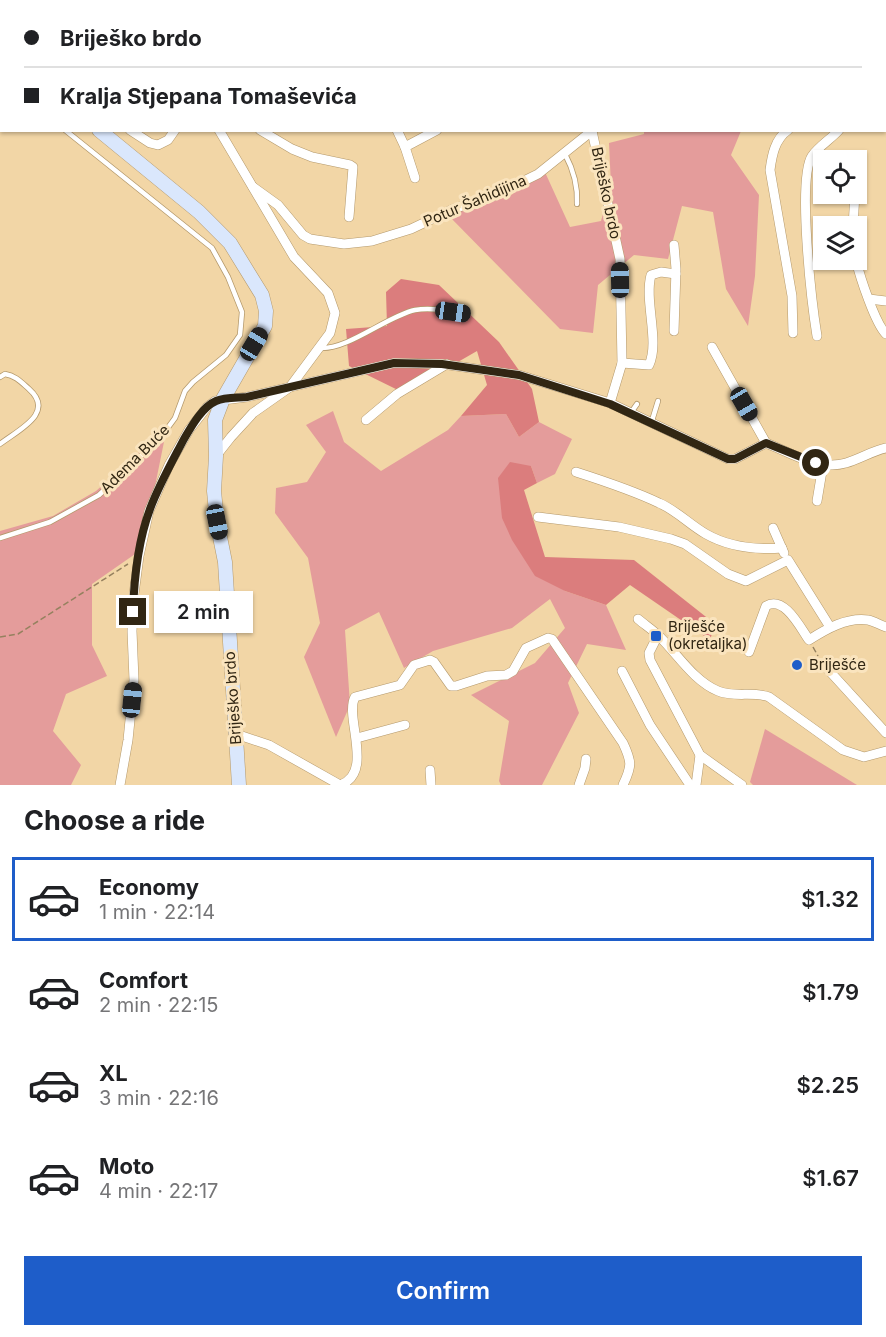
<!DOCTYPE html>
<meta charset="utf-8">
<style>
:root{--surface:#fff;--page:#f6f6f6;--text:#202124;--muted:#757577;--line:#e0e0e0;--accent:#1e5dc9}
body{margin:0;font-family:Inter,sans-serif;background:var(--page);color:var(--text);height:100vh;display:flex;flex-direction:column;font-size:22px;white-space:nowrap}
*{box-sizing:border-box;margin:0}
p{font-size:20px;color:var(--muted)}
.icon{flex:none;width:33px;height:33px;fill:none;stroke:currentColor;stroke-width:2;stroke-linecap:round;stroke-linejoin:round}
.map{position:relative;height:785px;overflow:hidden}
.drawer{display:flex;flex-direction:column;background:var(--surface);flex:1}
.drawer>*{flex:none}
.guide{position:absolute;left:0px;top:0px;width:886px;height:132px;box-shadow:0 2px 4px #0004;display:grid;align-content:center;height:132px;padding:0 24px;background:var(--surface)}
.tools{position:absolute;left:813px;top:150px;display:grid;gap:12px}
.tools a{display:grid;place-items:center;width:54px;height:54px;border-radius:0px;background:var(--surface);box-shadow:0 2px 4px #0004;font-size:30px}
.end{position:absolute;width:27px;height:27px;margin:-14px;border:8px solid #312613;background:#fff;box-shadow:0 0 0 3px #fff}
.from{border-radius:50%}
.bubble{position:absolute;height:42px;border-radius:0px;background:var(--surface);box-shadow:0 2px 4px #0004;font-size:20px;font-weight:600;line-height:42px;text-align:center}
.car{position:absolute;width:18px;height:36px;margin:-18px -9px;border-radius:8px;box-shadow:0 0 4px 2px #0007;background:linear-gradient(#222 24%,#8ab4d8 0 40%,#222 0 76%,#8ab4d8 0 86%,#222 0)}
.guide b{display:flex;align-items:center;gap:21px;height:57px;font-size:22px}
.guide b+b{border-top:2px solid var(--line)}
.guide i{width:15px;height:15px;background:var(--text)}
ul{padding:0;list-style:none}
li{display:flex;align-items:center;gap:18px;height:84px;margin:0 12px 9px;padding:0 12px;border:3px solid transparent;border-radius:0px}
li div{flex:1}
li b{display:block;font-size:22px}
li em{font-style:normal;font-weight:600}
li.on{border-color:var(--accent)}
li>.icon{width:54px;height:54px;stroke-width:1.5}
h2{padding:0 24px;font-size:27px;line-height:72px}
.cta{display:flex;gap:12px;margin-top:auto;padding:12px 24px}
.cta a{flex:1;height:69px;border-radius:0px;background:var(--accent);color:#fff;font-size:24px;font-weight:600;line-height:69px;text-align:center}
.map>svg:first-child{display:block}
.green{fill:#e49c9b}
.forest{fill:#db7d7d}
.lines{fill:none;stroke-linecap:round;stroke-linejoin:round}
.lane-casing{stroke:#b4996c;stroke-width:6}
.street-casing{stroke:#b4996c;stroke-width:10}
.secondary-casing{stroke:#b4996c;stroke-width:15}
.path{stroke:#95815f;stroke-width:1.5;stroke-dasharray:6 3;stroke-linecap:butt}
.lane{stroke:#fff;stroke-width:4.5}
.street{stroke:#fff;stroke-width:9}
.secondary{stroke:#dae7fc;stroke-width:14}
.route{stroke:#312613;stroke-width:8}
.poi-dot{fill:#1e5dc9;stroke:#fae4be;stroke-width:2}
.labels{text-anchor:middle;stroke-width:6;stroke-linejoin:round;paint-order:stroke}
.street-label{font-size:15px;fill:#312613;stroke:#fae4be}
.poi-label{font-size:15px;fill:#312613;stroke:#fae4be;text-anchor:start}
</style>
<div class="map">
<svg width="886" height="785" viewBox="0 0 886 785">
<rect width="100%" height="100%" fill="#f2d6a6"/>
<g class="green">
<polygon points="644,131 741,131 731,155 759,195 755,276 748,326 726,289 713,212 682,206 668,259 634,255 598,285 593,333 560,329 447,214 510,196 544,170 570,227 601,221 611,186 609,143 644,134"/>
<polygon points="333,411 344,442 381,471 448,430 461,416 506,414 519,437 539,422 572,439 555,474 537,483 531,466 502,517 565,591 606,605 626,650 587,644 568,683 579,713 542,785 501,785 499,781 509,721 471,695 535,663 565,628 550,599 512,628 433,651 404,668 379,612 345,630 350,705 336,737 304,657 320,623 308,558 275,513 276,488 307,482 326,452 306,425"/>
<polygon points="167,427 150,511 138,552 92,584 92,645 107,676 66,694 53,731 81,765 71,785 0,785 0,531 53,516 96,491"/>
<polygon points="765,729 857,785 753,785 750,782"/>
</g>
<g class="forest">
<polygon points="401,279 439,285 499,342 532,389 539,422 519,437 506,414 461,416 487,385 477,351 404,393 349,366 346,329 387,326 386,292"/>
<polygon points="510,462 531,466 537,483 524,490 545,557 634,560 715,624 710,640 630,585 606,605 565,591 535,576 512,540 502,518 498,478"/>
</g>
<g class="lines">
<defs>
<g id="lane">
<polyline points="252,0 252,2"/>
<polyline points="0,92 2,93"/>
<path d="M565,154c8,15 13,32 12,50"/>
<path d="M320,348c28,2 67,-32 95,-38 16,-3 35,1 51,4"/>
<path d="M0,377l5,-3c11,2 16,8 24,15 27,24 -11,41 -29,55"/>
<polyline points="630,414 637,404"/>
<polyline points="651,424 658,401"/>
<polyline points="0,538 50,522 99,495 161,437 175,418 185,391 193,382 226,355 240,335 242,312 228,277 212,248 65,130"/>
</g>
<g id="street">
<polyline points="58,0 60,2"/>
<polyline points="445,0 449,2"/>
<polyline points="196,2 196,0"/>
<polyline points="354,2 354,0"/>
<polyline points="885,18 886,17"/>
<polyline points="0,37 2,35"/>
<polyline points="130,130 150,143 158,145 168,140 175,130"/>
<polyline points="260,130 292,149 312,157 350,165 353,167 349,217"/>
<polyline points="397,130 405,147 437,130"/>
<path d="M788,130c-13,9 -16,25 -18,40l22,126 1,37"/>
<polyline points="592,131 620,259 622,363 610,403"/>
<polyline points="405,147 415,178"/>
<polyline points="253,187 278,205 303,235 310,239 344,244 372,241 411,229 453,209 493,196 538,174 593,130"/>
<polyline points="853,226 855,194"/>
<path d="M856,260c4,17 19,63 30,74"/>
<polyline points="869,299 886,301"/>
<polyline points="674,331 676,269 674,245"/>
<path d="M817,336c-5,-31 -20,-157 -5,-180 7,-10 19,-17 27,-26"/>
<polyline points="712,347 766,443"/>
<path d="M622,363l27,2c11,-23 -5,-64 2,-90l10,-3 15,2"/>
<polyline points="366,420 397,394 447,364"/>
<polyline points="216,456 231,437 253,413 290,387 330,333 335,313 328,293 294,257 219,130"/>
<path d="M576,472c28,9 56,18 83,31 17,7 31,22 47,31 23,13 49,16 76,14"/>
<polyline points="817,501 823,465"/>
<polyline points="538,517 619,527 671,539 685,544 728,574 746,581 788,560 830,627"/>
<polyline points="773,528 784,553"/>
<path d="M638,619c7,6 15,11 22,18 18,18 34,44 58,54 16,7 35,0 51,6l74,53 21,7 22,-6"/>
<polyline points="658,635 649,653 650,660 700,755 742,785"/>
<path d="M749,652l17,-46c18,-11 34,21 43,34 17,-11 38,-23 59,-20 6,1 12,5 18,7"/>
<polyline points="823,664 886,733"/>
<polyline points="622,671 650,725 690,785"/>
<path d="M236,734l33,11 71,40c35,-12 4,-68 15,-88l45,-12 14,-20 16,-5 4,2 17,24h5l31,-10 19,-1 7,-4 13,-23 22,-10 4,1 71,104c9,19 9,23 0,42"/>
<polyline points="357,738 405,725"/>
<polyline points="430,770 431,785"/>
<path d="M120,785l8,-45 6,-60 -2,-49 2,-37 5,-38 10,-45 20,-46 20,-35 18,-23 8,-6 32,-4 147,-34 48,1 77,11 91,28 118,56h7l31,-16c25,10 53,28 80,20 14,-4 26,-12 40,-15"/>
<polyline points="579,785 585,768 586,759"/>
<polyline points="696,785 700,755"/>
</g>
<g id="secondary">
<polyline points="0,53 2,54"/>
<polyline points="99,130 199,212 230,243 262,295 266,311 265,326 223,399 215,420 216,456 214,491 217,522 225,562 239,785"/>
</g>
</defs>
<use href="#lane" class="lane-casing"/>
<use href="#street" class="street-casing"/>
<use href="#secondary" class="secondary-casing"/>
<g class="path">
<polyline points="0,637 18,634 128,564"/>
<polyline points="813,647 818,656"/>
</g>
<use href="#lane" class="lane"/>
<use href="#street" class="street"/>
<use href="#secondary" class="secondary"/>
</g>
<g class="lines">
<path class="route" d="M133,612c1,-33 5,-71 17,-103 9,-24 22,-47 34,-70 7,-12 18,-32 32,-38 9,-4 22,-3 31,-4l147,-34 48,1 77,11 91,29 118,55h7l31,-16 50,20"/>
</g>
<g class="poi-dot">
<rect x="650" y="630" width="12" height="12" rx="3"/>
<circle cx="797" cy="665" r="6"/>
</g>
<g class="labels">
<g class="street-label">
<text transform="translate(606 193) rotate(78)" y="5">Briješko brdo</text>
<text transform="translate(475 201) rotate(-23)" y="5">Potur Šahidijina</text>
<text transform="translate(135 459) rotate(-45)" y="5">Adema Buće</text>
<text transform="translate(233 698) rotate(-94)" y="5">Briješko brdo</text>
</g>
<g class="poi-label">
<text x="668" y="632">Briješće<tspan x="668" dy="17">(okretaljka)</tspan></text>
<text x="809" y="670">Briješće</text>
</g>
</g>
</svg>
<div class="tools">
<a><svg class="icon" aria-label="locate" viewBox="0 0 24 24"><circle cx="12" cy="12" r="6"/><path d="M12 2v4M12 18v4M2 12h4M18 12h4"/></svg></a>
<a><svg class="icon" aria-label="layers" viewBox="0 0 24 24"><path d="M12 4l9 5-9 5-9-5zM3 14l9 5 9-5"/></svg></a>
</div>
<i class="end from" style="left:816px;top:463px"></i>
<i class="end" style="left:133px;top:612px"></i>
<div class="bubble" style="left:154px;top:591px;width:99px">2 min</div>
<i class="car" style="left:620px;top:280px;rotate:359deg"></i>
<i class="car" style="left:453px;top:312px;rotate:98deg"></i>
<i class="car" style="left:254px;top:344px;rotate:31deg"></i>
<i class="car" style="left:744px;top:404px;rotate:150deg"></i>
<i class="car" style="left:217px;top:522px;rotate:169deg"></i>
<i class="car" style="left:132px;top:700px;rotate:6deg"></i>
<div class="guide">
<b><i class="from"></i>Briješko brdo</b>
<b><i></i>Kralja Stjepana Tomaševića</b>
</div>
</div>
<section class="drawer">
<h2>Choose a ride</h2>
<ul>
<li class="on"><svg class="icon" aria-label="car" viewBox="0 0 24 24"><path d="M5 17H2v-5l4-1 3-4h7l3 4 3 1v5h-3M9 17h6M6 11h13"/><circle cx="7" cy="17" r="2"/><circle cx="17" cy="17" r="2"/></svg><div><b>Economy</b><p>1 min · 22:14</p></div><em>$1.32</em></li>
<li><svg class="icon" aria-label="car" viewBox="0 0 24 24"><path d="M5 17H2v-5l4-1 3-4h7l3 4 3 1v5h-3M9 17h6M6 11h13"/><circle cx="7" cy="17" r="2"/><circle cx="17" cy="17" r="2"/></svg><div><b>Comfort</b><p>2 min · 22:15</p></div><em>$1.79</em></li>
<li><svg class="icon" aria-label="car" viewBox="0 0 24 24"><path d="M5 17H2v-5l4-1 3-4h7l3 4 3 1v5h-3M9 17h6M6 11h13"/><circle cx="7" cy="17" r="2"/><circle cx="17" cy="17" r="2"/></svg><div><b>XL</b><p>3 min · 22:16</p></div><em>$2.25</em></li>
<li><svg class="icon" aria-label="car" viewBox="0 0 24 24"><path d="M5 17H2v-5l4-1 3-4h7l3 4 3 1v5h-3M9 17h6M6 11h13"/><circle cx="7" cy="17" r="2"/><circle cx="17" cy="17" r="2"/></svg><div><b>Moto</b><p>4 min · 22:17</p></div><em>$1.67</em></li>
</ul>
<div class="cta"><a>Confirm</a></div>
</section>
